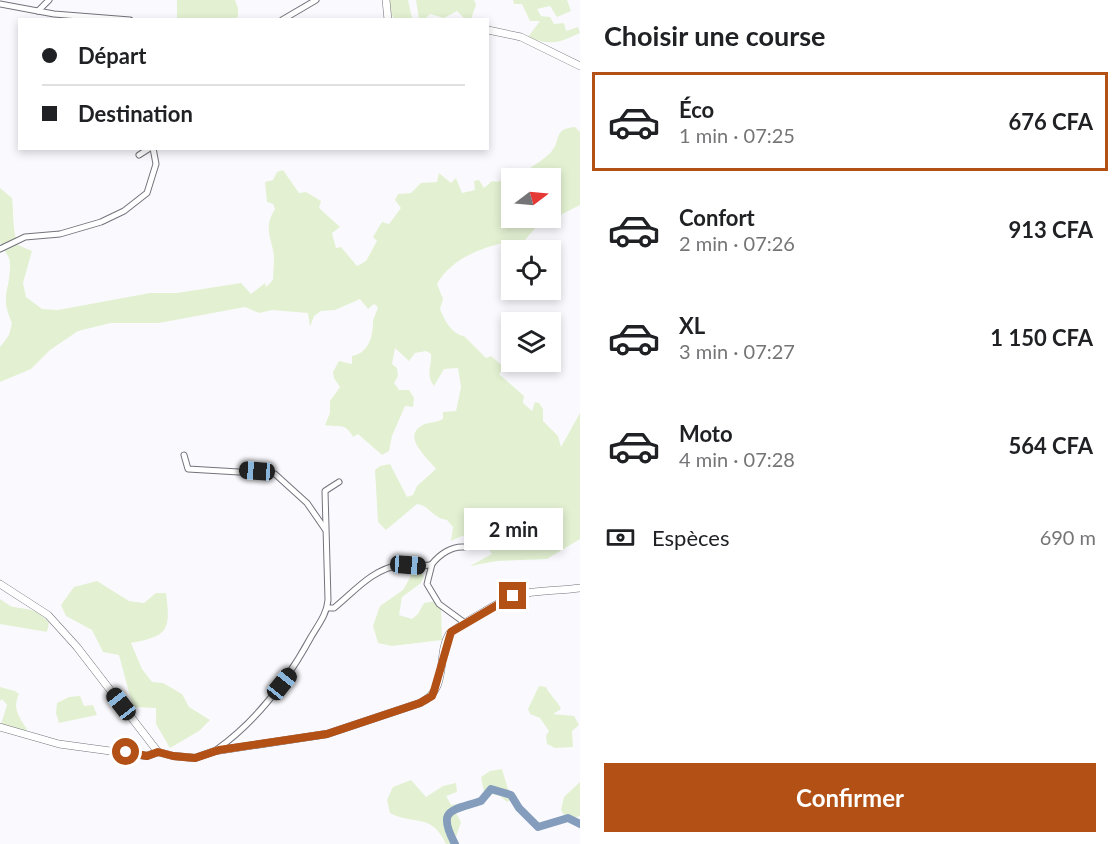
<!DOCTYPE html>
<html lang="fr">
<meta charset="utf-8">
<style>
:root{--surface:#fff;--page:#f6f6f6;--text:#202124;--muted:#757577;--line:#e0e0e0;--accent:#b25015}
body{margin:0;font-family:Lato,sans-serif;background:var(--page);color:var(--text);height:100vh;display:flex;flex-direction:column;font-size:22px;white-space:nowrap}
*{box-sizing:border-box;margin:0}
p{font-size:20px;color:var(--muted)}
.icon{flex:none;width:33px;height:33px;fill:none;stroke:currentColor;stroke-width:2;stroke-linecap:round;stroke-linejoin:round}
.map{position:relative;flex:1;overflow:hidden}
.side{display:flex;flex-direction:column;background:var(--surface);width:540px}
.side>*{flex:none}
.guide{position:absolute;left:18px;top:18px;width:471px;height:132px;border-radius:0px;box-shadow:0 3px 9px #0003;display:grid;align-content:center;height:132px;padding:0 24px;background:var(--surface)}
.needle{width:39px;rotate:74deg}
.buttons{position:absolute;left:501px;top:168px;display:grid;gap:12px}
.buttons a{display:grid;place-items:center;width:60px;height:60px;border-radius:0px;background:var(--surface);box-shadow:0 3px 9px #0003;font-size:30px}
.end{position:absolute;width:27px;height:27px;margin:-14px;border:8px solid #b25015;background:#fff;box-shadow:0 0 0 3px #fff}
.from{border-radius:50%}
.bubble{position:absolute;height:42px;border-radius:0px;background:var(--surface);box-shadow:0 3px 9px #0003;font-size:20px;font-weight:700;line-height:42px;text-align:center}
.car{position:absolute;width:18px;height:36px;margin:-18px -9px;border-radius:8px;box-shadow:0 0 4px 2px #0007;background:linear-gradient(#222 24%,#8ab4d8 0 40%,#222 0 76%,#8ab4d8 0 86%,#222 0)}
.guide b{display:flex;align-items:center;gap:21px;height:57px;font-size:22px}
.guide b+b{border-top:2px solid var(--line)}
.guide i{width:15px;height:15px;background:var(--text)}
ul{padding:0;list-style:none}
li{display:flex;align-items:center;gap:18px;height:99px;margin:0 12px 9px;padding:0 12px;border:3px solid transparent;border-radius:0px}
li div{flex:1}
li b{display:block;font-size:22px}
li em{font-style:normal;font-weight:700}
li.current{border-color:var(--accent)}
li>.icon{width:54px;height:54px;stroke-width:1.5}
h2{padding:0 24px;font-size:27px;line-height:72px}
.pay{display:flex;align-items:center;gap:15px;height:66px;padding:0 24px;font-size:22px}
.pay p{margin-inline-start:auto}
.button{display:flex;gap:12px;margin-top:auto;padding:12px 24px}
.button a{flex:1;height:69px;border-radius:0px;background:var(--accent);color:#fff;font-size:24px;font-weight:700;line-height:69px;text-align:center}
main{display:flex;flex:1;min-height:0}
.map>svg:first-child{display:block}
.green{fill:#e3f1d2;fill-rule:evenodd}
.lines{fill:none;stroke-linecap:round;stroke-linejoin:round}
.river{stroke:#859dbc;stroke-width:8}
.minor-casing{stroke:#73737c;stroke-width:7}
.tertiary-casing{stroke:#73737c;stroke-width:8}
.minor{stroke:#fff;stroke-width:5}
.tertiary{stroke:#fff;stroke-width:7}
.route{stroke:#b25015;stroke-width:8}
</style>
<main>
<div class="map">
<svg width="580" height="844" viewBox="0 0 580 844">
<rect width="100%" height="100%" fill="#fafafe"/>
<g class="green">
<polygon points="177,0 235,0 238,8 238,17 232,20 177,19"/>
<polygon points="386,0 408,0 412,18 416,19 394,19"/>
<polygon points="416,0 474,0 476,5 471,19 465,19 457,11 444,18 430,14 425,19 419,19"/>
<path d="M513,0h54l4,11 -14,6 -7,-11 -13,3 4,7 9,1 4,7 10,-1 2,8 12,-4 2,6c-22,10 -29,13 -52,4l12,-16h-10l-8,-17h-8z"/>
<path d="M575,127l5,5v73l-45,23 -10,12c-31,2 -72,15 -88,44l6,15 -3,10c4,10 11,25 24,27l22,22 5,-2 14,12 -6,6 25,22 -1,7 9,8 3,-9 4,1 4,6v12l15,15 3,11 19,-34v126l-33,20 -50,2 -27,5 22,-12 -14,-20 -16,2 -11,5 2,-14 -6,-7c-15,-2 -18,-15 -30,-16l-31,26 -8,-8 -3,-52 5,-4 10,-2 17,33 6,-2 4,-9 19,-17c-7,-10 -34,-31 -15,-43 6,-4 15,-3 22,-7v-7l13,-1 5,-24 -3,-19 -14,1 -10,17c-9,-12 -2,-20 -3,-32l-5,-3 -11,2 -6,8 -14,-13 -3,16 5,4 1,8 -4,7 5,7h10l5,8 -1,9 -8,-1 -13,30 -3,15 -7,4 -24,-21 -5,3c-8,-16 -15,-9 -28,-12l5,-12v-12l10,-14 -6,-9 -1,-6 6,-11 13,3v-8c17,-3 21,-20 21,-35 1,-5 4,-9 5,-14l-4,-3 -6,5 -8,-10 -25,11 -14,1 -7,5 -4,11 -2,-14 -36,-3 -13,3 -14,-6 -86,16h-48l-33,8 -28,19 -19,19 -31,13v-35l9,-12 3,-12c-12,-27 -3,-29 -2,-56 1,-13 -8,-16 -10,-26 0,-16 0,-36 0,-53l12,10c2,16 0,32 6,47l14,6 -9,32 3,14 16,12 16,1 92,-17h27l64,-10 10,11 14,-11 1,4 7,-7c0,-9 2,-21 0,-30 -4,-17 -8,-25 2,-41l-2,-5 -6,-2 -2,-20 8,-2 4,-8 6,-2 16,23 7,-1 15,9 -2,7 21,19 -8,6 4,15 5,-1 16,19 9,-5 11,-20 -4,-4 9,-15 7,2 12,-16 -6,-8 3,-6 13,-1 10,-10 16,-1 2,-9 12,10 5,-5 6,15 13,-3 -1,-9 5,-1 5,8 8,-7c13,5 50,-19 59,-29 11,-12 1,-23 24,-25zM512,178h38v40h-38z"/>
<polygon points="421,573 424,576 421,583 402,597 399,615 412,619 418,614 424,603 436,601 441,607 442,640 392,646 378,643 373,626 380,606 403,590 412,574"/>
<path d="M97,581l32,20 15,2 12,-10h10c5,38 2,43 -35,50l11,26 10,13 11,1 19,11 7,13 21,13 -11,11 -29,17 -14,-24v-16l-23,-1 -14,-52 -16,-3 -11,-22 -26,-14 -5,-11 13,-18z"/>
<path d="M0,599c4,2 9,7 13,8 15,2 25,2 36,16l-2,9 -47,-8z"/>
<path d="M539,686l7,1c4,9 12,14 15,22l-8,5 21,2 5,9 -7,6 1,16 -18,1 -8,-4 -1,-8 3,-5 -9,-13 -10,-4 -2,-5z"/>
<path d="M0,687l15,4 4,3c-7,14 0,23 8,35l-3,3 -23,-8 6,-19 -5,-6 -2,2z"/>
<polygon points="80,696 84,706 93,705 97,715 59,723 56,713 57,703 69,697"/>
<polygon points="502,769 508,789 517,796 507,802 500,796 484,792 481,777 490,771"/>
<path d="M411,780l15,17 17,-11 13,-3 1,9 -11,4 5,9 19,-3v6l-14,5 5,9 -6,18 3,4h-12c-15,-32 -31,-18 -56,-31l-3,-13 6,-13z"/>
<polygon points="580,782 580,816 567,820 561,810 564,797"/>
</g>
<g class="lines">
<path class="river" d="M455,844c-19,-36 -3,-33 26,-43l10,-12 20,6 8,13 19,19 30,-9 12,6"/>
<defs>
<g id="minor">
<polyline points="0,4 54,14 130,20"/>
<polyline points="38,11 49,0"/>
<polyline points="282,20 316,0"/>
<polyline points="139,155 150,148"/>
<polyline points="0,249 25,237 60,234 101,222 124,211 147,193 156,164 153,148"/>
<polyline points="184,455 188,469 275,474 307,503 325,529"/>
<path d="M432,564c8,-10 20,-18 32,-17"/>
<path d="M327,608h7c20,-16 38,-39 66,-43 10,-1 22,3 32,-1l-5,20 12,20 26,19"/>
<path d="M216,750c41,-29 71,-69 95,-113 7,-12 16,-23 17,-37l-3,-109 14,-9"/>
</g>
<g id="tertiary">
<polyline points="386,0 388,20"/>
<polyline points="488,30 521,37 580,66"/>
<path d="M0,584l48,31 29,32 81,105 15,4 22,2 20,-7 112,-17 93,-31c30,-14 16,-47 29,-69 2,-4 61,-38 67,-39 20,-5 43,-4 64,-7"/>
<polyline points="0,727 59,744 147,756 158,752"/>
</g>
</defs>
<use href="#minor" class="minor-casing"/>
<use href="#tertiary" class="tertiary-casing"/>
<use href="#minor" class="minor"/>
<use href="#tertiary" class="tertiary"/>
</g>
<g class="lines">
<polyline class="route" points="126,752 147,756 158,752 173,756 195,758 219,750 327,734 420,703 432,696 434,691 451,632 513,596"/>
</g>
</svg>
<div class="buttons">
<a><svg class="needle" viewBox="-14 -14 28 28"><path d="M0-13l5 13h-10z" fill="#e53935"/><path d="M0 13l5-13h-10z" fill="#757577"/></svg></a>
<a><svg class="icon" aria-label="locate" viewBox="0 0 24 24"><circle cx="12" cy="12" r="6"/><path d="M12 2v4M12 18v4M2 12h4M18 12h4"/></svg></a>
<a><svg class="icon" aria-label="layers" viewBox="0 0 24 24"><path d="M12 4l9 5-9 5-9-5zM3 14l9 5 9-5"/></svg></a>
</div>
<i class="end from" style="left:126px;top:752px"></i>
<i class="end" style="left:513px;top:596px"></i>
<div class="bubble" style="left:464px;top:508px;width:99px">2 min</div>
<i class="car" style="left:257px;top:471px;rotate:274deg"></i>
<i class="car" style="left:408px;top:565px;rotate:94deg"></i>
<i class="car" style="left:282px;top:684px;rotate:39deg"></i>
<i class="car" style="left:121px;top:704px;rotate:322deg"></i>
<div class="guide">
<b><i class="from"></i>Départ</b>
<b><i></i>Destination</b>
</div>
</div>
<section class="side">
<h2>Choisir une course</h2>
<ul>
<li class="current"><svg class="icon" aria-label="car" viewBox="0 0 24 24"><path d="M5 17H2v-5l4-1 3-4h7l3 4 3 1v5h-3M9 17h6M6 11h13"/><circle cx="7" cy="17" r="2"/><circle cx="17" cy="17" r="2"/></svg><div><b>Éco</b><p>1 min · 07:25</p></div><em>676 CFA</em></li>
<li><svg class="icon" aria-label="car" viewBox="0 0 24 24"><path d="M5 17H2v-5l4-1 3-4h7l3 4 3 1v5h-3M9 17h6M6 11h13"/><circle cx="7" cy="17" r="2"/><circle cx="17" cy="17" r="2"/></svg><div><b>Confort</b><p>2 min · 07:26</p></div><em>913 CFA</em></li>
<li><svg class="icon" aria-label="car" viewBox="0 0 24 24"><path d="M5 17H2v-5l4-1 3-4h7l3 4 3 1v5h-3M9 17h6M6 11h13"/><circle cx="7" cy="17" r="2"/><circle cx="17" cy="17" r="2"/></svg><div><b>XL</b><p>3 min · 07:27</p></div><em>1 150 CFA</em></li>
<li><svg class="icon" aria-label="car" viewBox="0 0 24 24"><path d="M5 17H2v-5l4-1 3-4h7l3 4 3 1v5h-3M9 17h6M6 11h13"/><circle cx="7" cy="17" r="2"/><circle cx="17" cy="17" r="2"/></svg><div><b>Moto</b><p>4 min · 07:28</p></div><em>564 CFA</em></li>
</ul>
<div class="pay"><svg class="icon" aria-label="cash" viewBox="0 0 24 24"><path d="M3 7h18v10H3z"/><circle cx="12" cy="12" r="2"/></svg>Espèces<p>690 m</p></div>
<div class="button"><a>Confirmer</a></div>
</section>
</main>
